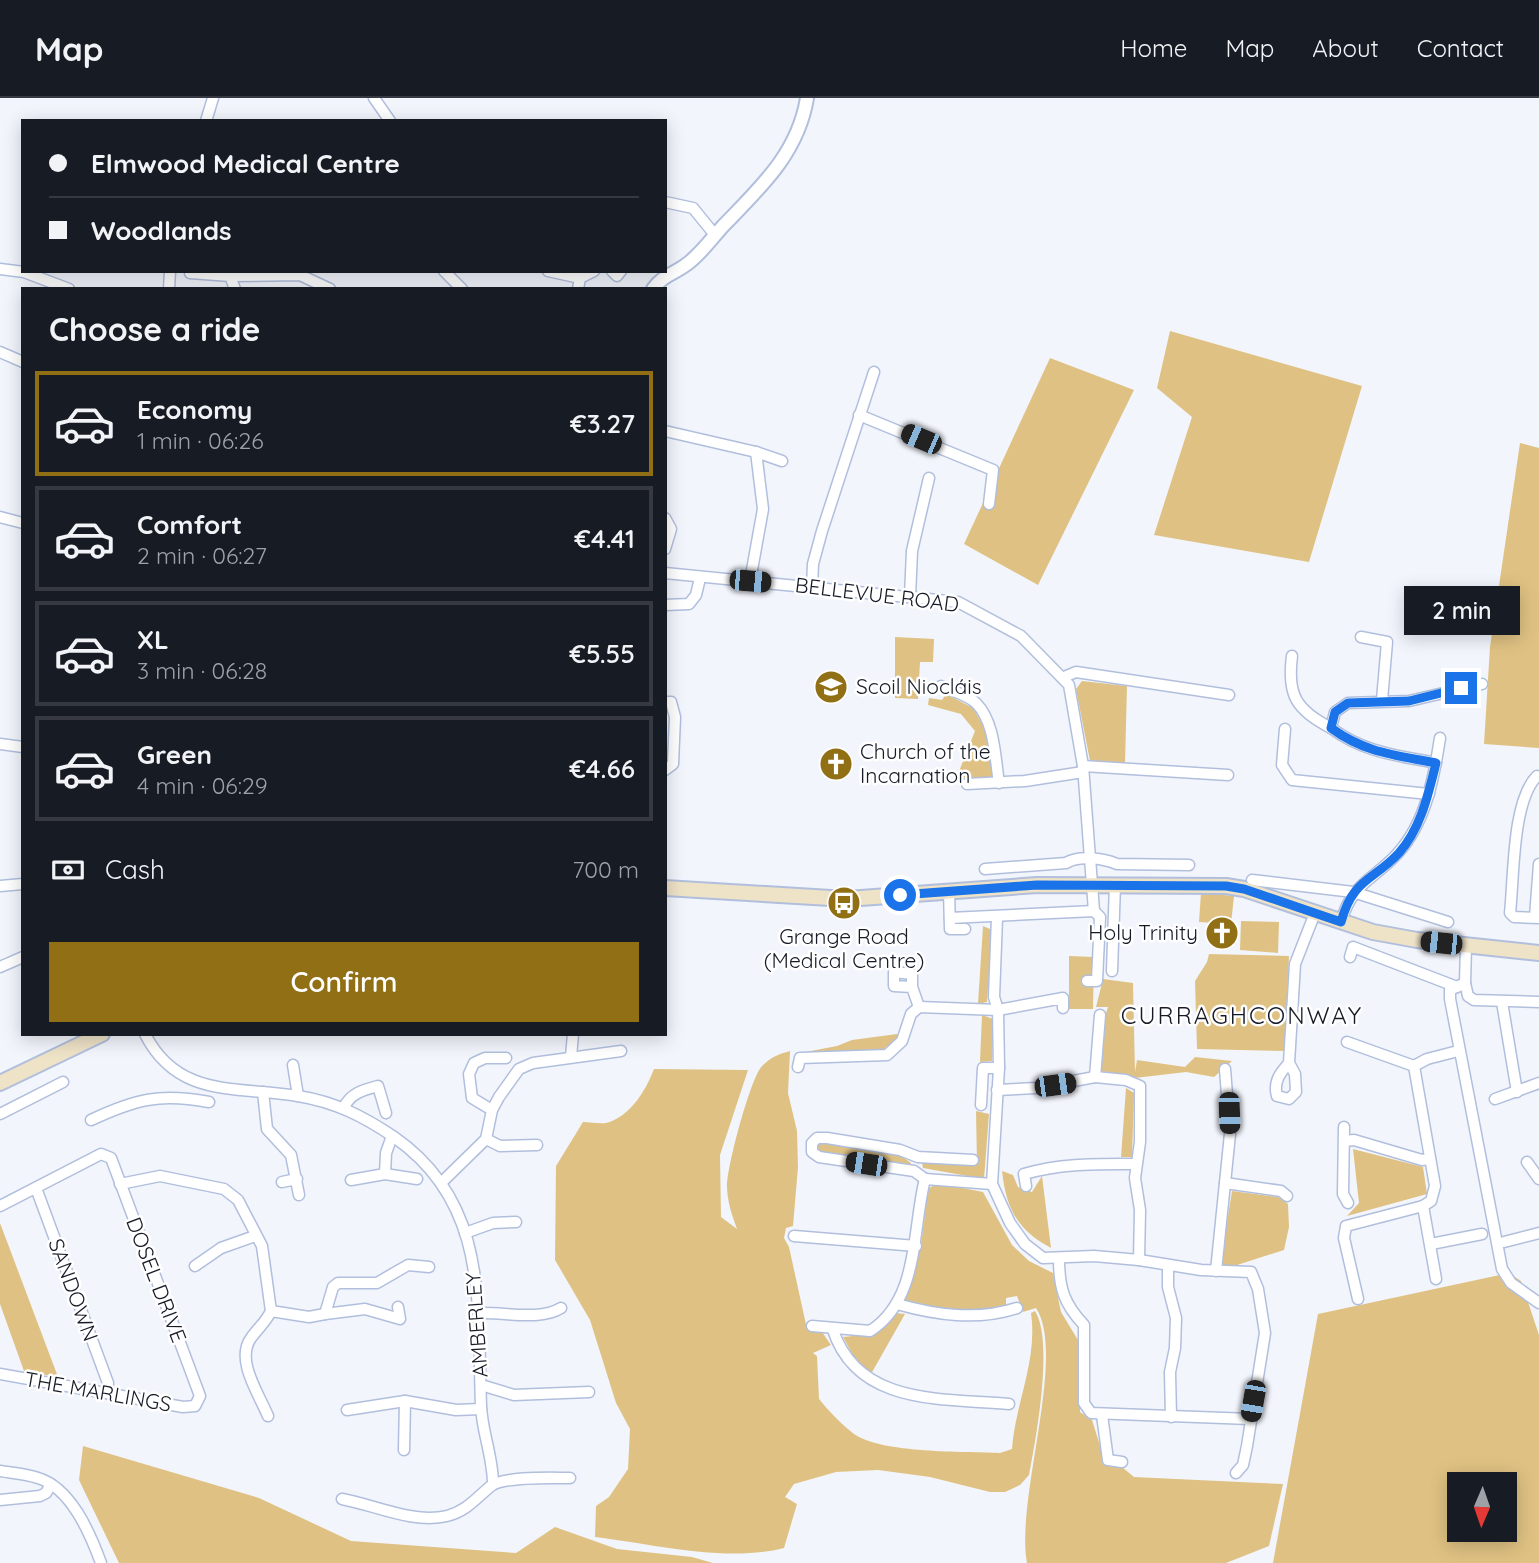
<!DOCTYPE html>
<meta charset="utf-8">
<style>
:root{--surface:#171b24;--page:#242831;--text:#f1f3f6;--muted:#9ea1a6;--line:#363941;--accent:#916f15}
body{margin:0;font-family:Quicksand,sans-serif;background:var(--page);color:var(--text);height:100vh;display:flex;flex-direction:column;font-size:26px;white-space:nowrap}
*{box-sizing:border-box;margin:0}
p{font-size:23px;color:var(--muted)}
.icon{flex:none;width:38px;height:38px;fill:none;stroke:currentColor;stroke-width:2;stroke-linecap:round;stroke-linejoin:round}
.map{position:relative;flex:1;overflow:hidden}
.panel{position:absolute;left:21px;top:189px;width:646px;height:749px;display:flex;flex-direction:column;background:var(--surface);border-radius:0px;box-shadow:0 4px 18px #0003}
.panel>*{flex:none}
.guide{position:absolute;left:21px;top:21px;width:646px;height:154px;border-radius:0px;box-shadow:0 4px 18px #0003;display:grid;align-content:center;height:154px;padding:0 28px;background:var(--surface)}
.needle{width:46px;rotate:182deg}
.controls{position:absolute;left:1447px;top:1374px;display:grid;gap:14px}
.controls a{display:grid;place-items:center;width:70px;height:70px;border-radius:0px;background:var(--surface);box-shadow:0 4px 18px #0003;font-size:35px}
.end{position:absolute;width:32px;height:32px;margin:-16px;border:9px solid #1a73e8;background:#fff;box-shadow:0 0 0 4px #fff}
.from{border-radius:50%}
.bubble{position:absolute;height:49px;border-radius:0px;background:var(--surface);box-shadow:0 4px 18px #0003;font-size:23px;font-weight:600;line-height:49px;text-align:center}
.car{position:absolute;width:21px;height:42px;margin:-21px -10px;border-radius:9px;box-shadow:0 0 5px 2px #0007;background:linear-gradient(#222 24%,#8ab4d8 0 40%,#222 0 76%,#8ab4d8 0 86%,#222 0)}
.guide b{display:flex;align-items:center;gap:24px;height:66px;font-size:26px}
.guide b+b{border-top:2px solid var(--line)}
.guide i{width:18px;height:18px;background:var(--text)}
ul{padding:0;list-style:none}
li{display:flex;align-items:center;gap:21px;height:105px;margin:0 14px 10px;padding:0 14px;border:4px solid var(--line);border-radius:0px}
li div{flex:1}
li b{display:block;font-size:26px}
li em{font-style:normal;font-weight:600}
li.current{border-color:var(--accent)}
li>.icon{width:63px;height:63px;stroke-width:1.5}
h2{padding:0 28px;font-size:32px;line-height:84px}
.pay{display:flex;align-items:center;gap:18px;height:77px;padding:0 28px;font-size:26px}
.pay p{margin-inline-start:auto}
.action{display:flex;gap:14px;margin-top:auto;padding:14px 28px}
.action a{flex:1;height:80px;border-radius:0px;background:var(--accent);color:#fff;font-size:28px;font-weight:600;line-height:80px;text-align:center}
header{display:flex;align-items:center;gap:42px;box-sizing:border-box;height:98px;padding:0 35px;background:var(--surface);border-bottom:2px solid var(--line)}
header strong{font-size:33px}
nav{display:flex;gap:38px;margin-inline-start:auto;font-size:24px}
.map>svg:first-child{display:block}
.green{fill:#dfc283;fill-rule:evenodd}
.lines{fill:none;stroke-linecap:round;stroke-linejoin:round}
.minor-casing{stroke:#b1bfdd;stroke-width:13}
.tertiary-casing{stroke:#b1bfdd;stroke-width:16}
.secondary-casing{stroke:#b1bfdd;stroke-width:18}
.minor{stroke:#fff;stroke-width:10}
.tertiary{stroke:#fff;stroke-width:12}
.secondary{stroke:#eee2c7;stroke-width:14}
.route{stroke:#1a73e8;stroke-width:9}
.labels{text-anchor:middle;stroke-width:5;stroke-linejoin:round;paint-order:stroke}
.street-label{font-size:21px;fill:#171b27;stroke:#fff}
.poi-label{font-size:21px;fill:#171b27;stroke:#fff;text-anchor:start}
.quarter-label{font-size:24px;letter-spacing:2px;fill:#171b27;stroke:#fff}
</style>
<header>
<strong>Map</strong>
<nav><a>Home</a><a>Map</a><a>About</a><a>Contact</a></nav>
</header>
<div class="map">
<svg width="1539" height="1465" viewBox="0 0 1539 1465">
<rect width="100%" height="100%" fill="#f2f5fc"/>
<g class="green">
<polygon points="1170,233 1362,288 1309,464 1154,437 1192,319 1157,290"/>
<polygon points="1050,260 1134,292 1038,487 964,446"/>
<polygon points="1520,345 1539,350 1539,650 1484,646 1490,549"/>
<polygon points="895,539 934,541 933,564 920,564 918,601 895,600"/>
<polygon points="1082,583 1127,588 1125,665 1090,663 1076,591"/>
<polygon points="946,596 973,610 985,631 993,679 956,681 975,633 961,616 928,607 929,600 942,602"/>
<polygon points="1201,795 1234,798 1231,826 1199,824"/>
<polygon points="1241,823 1279,824 1278,855 1240,852"/>
<polygon points="983,828 992,832 987,904 978,906"/>
<polygon points="1209,856 1289,858 1285,953 1197,951 1195,883 1207,864"/>
<polygon points="1069,858 1094,859 1093,911 1069,911"/>
<polygon points="1103,881 1133,885 1135,974 1137,962 1185,969 1195,959 1232,963 1214,979 1186,974 1135,980 1101,974 1102,927 1108,909 1096,909"/>
<polygon points="982,917 993,921 992,963 980,964"/>
<polygon points="897,936 898,939 883,952 795,956 837,948 852,942"/>
<path d="M790,953l-2,42 9,38 1,36 -5,59 -7,2 -2,10 5,9 18,82 15,3 9,13 -18,8 4,3 2,43c10,12 22,25 35,35 29,20 110,17 146,19l12,-4c3,-45 26,-89 19,-136l4,-2c19,30 1,128 -6,164l-9,10 -15,7h-15l-60,-15 -52,-7 -42,2 -42,12 -9,13 12,7 -13,44c-58,15 -130,-4 -189,-11l1,-31 13,-9 19,-28 2,-40 -14,-26 -26,-83 -35,-60 1,-94 27,-44c7,0 16,2 23,1 24,-6 40,-33 48,-54l94,1 -28,85 1,62 16,12c-5,-14 -10,-28 -10,-43 0,-19 23,-107 35,-120 9,-9 17,-12 28,-15z"/>
<polygon points="1126,990 1134,995 1132,1059 1121,1059"/>
<polygon points="976,1013 989,1016 984,1081 923,1070 922,1065 926,1064 977,1066"/>
<polygon points="819,1045 897,1055 911,1065 910,1068 821,1055 816,1048"/>
<polygon points="1353,1051 1423,1069 1427,1096 1347,1118 1359,1105"/>
<path d="M1002,1073l11,4 5,12 14,5 10,-16 9,72c-34,-18 -45,-40 -49,-77z"/>
<path d="M937,1085l46,9 29,53 17,16 24,12 8,39 20,33 -1,67 12,8 14,45 16,2 12,10 149,7 -14,62 -43,17h-199c-12,-63 40,-208 9,-255l-13,4 -6,-16 -11,2v8c-28,12 -64,3 -93,0l-7,-5v-10l15,-45 7,-57z"/>
<polygon points="1232,1093 1278,1099 1288,1106 1289,1129 1284,1152 1234,1168 1220,1168"/>
<polygon points="0,1125 58,1279 24,1273 0,1206"/>
<path d="M1509,1175l12,8 18,54v228h-266l45,-249zM1460,1386h45v46h-45z"/>
<polygon points="896,1215 905,1216 871,1276 856,1263 843,1239 872,1236"/>
<polygon points="83,1348 259,1400 351,1443 516,1455 555,1429 617,1451 692,1459 713,1465 119,1465 79,1382"/>
</g>
<g class="lines">
<defs>
<g id="minor">
<polyline points="374,0 390,23"/>
<polyline points="206,23 213,0"/>
<polyline points="665,104 693,110 715,137"/>
<polyline points="0,171 24,174 69,191"/>
<polyline points="444,173 462,191"/>
<polyline points="548,173 580,180"/>
<polyline points="612,173 617,178 621,173"/>
<polyline points="190,175 230,178 235,191"/>
<polyline points="230,178 300,177 330,191"/>
<polyline points="169,191 170,173"/>
<polyline points="578,191 580,180 594,173"/>
<polyline points="0,254 23,264"/>
<polyline points="859,317 993,372 989,406"/>
<polyline points="665,333 756,354 763,411 750,483"/>
<polyline points="756,354 782,363"/>
<polyline points="0,419 23,425"/>
<polyline points="665,420 671,431 665,451"/>
<polyline points="665,475 958,504 1021,538 1069,587 1083,668 1094,813"/>
<polyline points="812,489 813,466 822,433 874,274"/>
<polyline points="910,498 912,453 929,380"/>
<polyline points="665,507 689,506 696,497 700,480"/>
<polyline points="1361,539 1387,544 1382,602"/>
<path d="M1292,558c-5,39 4,54 39,72"/>
<polyline points="1064,579 1076,574 1229,597"/>
<path d="M941,588c11,5 27,9 35,17 19,19 19,55 23,80"/>
<polyline points="665,604 671,604 675,619 673,666 665,672"/>
<polyline points="1285,631 1282,667 1292,682 1429,696"/>
<polyline points="0,646 23,649"/>
<path d="M1436,665c-40,-8 -71,-10 -105,-35l4,-16 13,-9 61,-2 73,-17"/>
<polyline points="1083,668 1228,677"/>
<path d="M1537,678c-25,25 -23,101 -27,137l4,4 25,1"/>
<polyline points="967,686 1025,683 1083,674"/>
<path d="M985,771l81,-6c12,-8 37,-5 51,1l72,1"/>
<polyline points="1252,782 1353,794 1448,824"/>
<polyline points="0,788 23,786"/>
<polyline points="949,793 950,831 965,831"/>
<polyline points="1535,819 1539,766"/>
<polyline points="950,820 1094,813 1100,819 1097,883 1087,883"/>
<polyline points="997,820 994,899 998,912 999,970 992,1086 1010,1125 1025,1146 1043,1160 1094,1158 1139,1162 1201,1172 1251,1174 1258,1191 1265,1235 1247,1348 1243,1367 1236,1375"/>
<path d="M1341,824c11,-40 33,-42 57,-69 28,-31 36,-76 42,-115"/>
<polyline points="1466,848 1465,885 1450,892 1450,901 1502,1171 1511,1185 1539,1205"/>
<polyline points="1350,859 1353,849 1457,889"/>
<polyline points="0,869 23,859"/>
<polyline points="1112,873 1115,786"/>
<polyline points="1465,885 1468,898 1474,902 1539,904"/>
<polyline points="912,889 894,888 894,874 912,876 912,889 919,909"/>
<polyline points="1502,904 1517,994"/>
<polyline points="1100,917 1095,979 1126,982 1140,988 1140,1044 1135,1080 1140,1112 1139,1162"/>
<path d="M145,936c33,65 92,52 153,62 37,6 65,20 96,41 95,66 83,167 87,269 1,26 12,51 12,78"/>
<polyline points="1347,944 1414,968"/>
<polyline points="571,959 573,936"/>
<path d="M1289,965c-9,10 -16,19 -12,33l12,3 7,-7 -1,-18 -6,-11 6,-99 20,-51"/>
<polyline points="293,967 298,998"/>
<polyline points="798,969 800,960 887,957 902,943 911,916 919,909 998,912 1063,900 1063,910"/>
<polyline points="997,992 1036,990 1095,979"/>
<polyline points="263,994 267,1031 291,1057 299,1097"/>
<polyline points="1495,1001 1539,985"/>
<polyline points="981,1007 983,970 999,970"/>
<path d="M344,1009c7,-14 19,-17 34,-21l8,27"/>
<polyline points="492,1012 472,1000 469,976 474,965 485,960 506,960"/>
<polyline points="0,1016 63,984"/>
<path d="M91,1022c45,-21 69,-27 118,-18"/>
<polyline points="1344,1029 1343,1096 1348,1105"/>
<polyline points="486,1041 500,1048 537,1047"/>
<polyline points="1345,1043 1354,1042 1422,1062 1430,1061"/>
<polyline points="1527,1064 1539,1081"/>
<polyline points="385,1076 386,1055 392,1038"/>
<polyline points="925,1081 914,1073 819,1059 812,1054 812,1045 817,1040 827,1040 900,1052 918,1059 973,1062"/>
<polyline points="351,1082 385,1076 417,1081"/>
<polyline points="282,1084 297,1081"/>
<polyline points="442,1084 486,1041 492,1012 499,999 519,971 533,965 621,953"/>
<polyline points="1225,1085 1281,1093 1287,1098"/>
<path d="M120,1086l40,-8 64,13 14,11 24,46 9,65c-5,11 -13,17 -20,27 -16,22 8,56 17,78"/>
<path d="M1026,1088l-2,-12c37,-11 73,-10 111,-10"/>
<polyline points="36,1090 108,1285 107,1295"/>
<polyline points="0,1108 101,1056 111,1060 200,1298 195,1308 183,1309 0,1276"/>
<polyline points="1423,1108 1436,1181"/>
<polyline points="465,1135 493,1125 516,1124"/>
<polyline points="794,1138 916,1148"/>
<polyline points="1504,1144 1539,1135"/>
<polyline points="1431,1146 1482,1136"/>
<path d="M1059,1161c0,29 5,45 25,66v78l7,10 159,6"/>
<polyline points="195,1168 221,1150 255,1138"/>
<polyline points="1168,1168 1168,1189 1176,1220 1175,1250 1170,1274 1171,1319"/>
<polyline points="1216,1173 1230,1036 1225,971"/>
<polyline points="1358,1201 1344,1140 1346,1128 1423,1108 1431,1103 1435,1088 1414,968 1427,961 1458,953"/>
<path d="M897,1206c39,11 80,17 120,4"/>
<polyline points="271,1213 309,1219 325,1216 333,1189 338,1185 377,1185 408,1167 429,1169"/>
<path d="M480,1215c25,-1 60,8 81,-5"/>
<polyline points="325,1216 365,1211 400,1221 398,1209"/>
<path d="M812,1228l58,5c50,-32 42,-102 55,-152l67,5"/>
<path d="M833,1232c25,76 110,68 176,74"/>
<polyline points="481,1287 514,1297 589,1294"/>
<polyline points="347,1312 405,1303 456,1312 481,1311"/>
<polyline points="1102,1317 1108,1362 1122,1364"/>
<polyline points="404,1352 405,1303"/>
<path d="M0,1373c12,2 26,3 38,7 33,10 52,55 63,85"/>
<path d="M342,1401c33,6 71,25 105,17 20,-5 29,-18 44,-30 13,-10 61,-8 79,-8"/>
<polyline points="0,1402 40,1398 46,1395 51,1386"/>
</g>
<path id="tertiary" d="M653,191c10,-14 21,-15 34,-25 14,-10 25,-26 37,-39 37,-38 74,-72 83,-127"/>
<g id="secondary">
<polyline points="665,790 847,801 1037,787 1226,788 1244,791 1373,834 1417,842 1539,855"/>
<polyline points="0,985 102,936"/>
</g>
</defs>
<use href="#minor" class="minor-casing"/>
<use href="#tertiary" class="tertiary-casing"/>
<use href="#secondary" class="secondary-casing"/>
<use href="#minor" class="minor"/>
<use href="#tertiary" class="tertiary"/>
<use href="#secondary" class="secondary"/>
</g>
<g class="lines">
<path class="route" d="M900,797l137,-10 189,1 18,3 97,33c12,-44 32,-41 58,-69 22,-25 29,-58 37,-90 -40,-8 -71,-10 -105,-35l4,-16 13,-9 61,-2 52,-13"/>
</g>
<defs>
<symbol id="school-disc" viewBox="-11 -11 22 22"><circle r="9.5" fill="#916f15" stroke="#fff"/><path d="M0-5L7-2L0 1L-7-2ZM-4 1L0 2.5L4 1V4Q0 6-4 4Z" fill="#fff"/></symbol>
<symbol id="church-disc" viewBox="-11 -11 22 22"><circle r="9.5" fill="#916f15" stroke="#fff"/><path d="M-1.2-6h2.4v3.5h3.3v2.4h-3.3V6h-2.4V-.1h-3.3v-2.4h3.3Z" fill="#fff"/></symbol>
<symbol id="bus-disc" viewBox="-11 -11 22 22"><circle r="9.5" fill="#916f15" stroke="#fff"/><path d="M-5-6H5V4H4V6H2V4H-2V6H-4V4H-5ZM-3.5-4V0h7V-4ZM-3.5 1.2v1.5H-2V1.2ZM2 1.2v1.5H3.5V1.2Z" fill="#fff"/></symbol>
</defs>
<g fill-rule="evenodd">
<use href="#school-disc" x="812" y="570" width="38" height="38"/>
<use href="#church-disc" x="817" y="647" width="38" height="38"/>
<use href="#bus-disc" x="825" y="786" width="38" height="38"/>
<use href="#church-disc" x="1203" y="816" width="38" height="38"/>
</g>
<g class="labels">
<g class="street-label">
<text transform="translate(877 497) rotate(7)" y="7">BELLEVUE ROAD</text>
<text transform="translate(156 1182) rotate(69)" y="7">DOSEL DRIVE</text>
<text transform="translate(73 1192) rotate(70)" y="7">SANDOWN</text>
<text transform="translate(477 1227) rotate(-94)" y="7">AMBERLEY</text>
<text transform="translate(98 1294) rotate(10)" y="7">THE MARLINGS</text>
</g>
<g class="poi-label">
<text x="856" y="596">Scoil Niocláis</text>
<text x="860" y="661">Church of the<tspan x="860" dy="24">Incarnation</tspan></text>
<text x="1198" y="842" text-anchor="end">Holy Trinity</text>
<text x="844" y="846" text-anchor="middle">Grange Road<tspan x="844" dy="24">(Medical Centre)</tspan></text>
</g>
<g class="quarter-label">
<text x="1242" y="926">CURRAGHCONWAY</text>
</g>
</g>
</svg>
<div class="controls">
<a><svg class="needle" viewBox="-14 -14 28 28"><path d="M0-13l5 13h-10z" fill="#e53935"/><path d="M0 13l5-13h-10z" fill="#9ea1a6"/></svg></a>
</div>
<i class="end from" style="left:900px;top:797px"></i>
<i class="end" style="left:1461px;top:590px"></i>
<div class="bubble" style="left:1404px;top:488px;width:116px">2 min</div>
<i class="car" style="left:921px;top:341px;rotate:293deg"></i>
<i class="car" style="left:750px;top:483px;rotate:95deg"></i>
<i class="car" style="left:1441px;top:845px;rotate:276deg"></i>
<i class="car" style="left:1055px;top:987px;rotate:82deg"></i>
<i class="car" style="left:1229px;top:1015px;rotate:178deg"></i>
<i class="car" style="left:866px;top:1066px;rotate:279deg"></i>
<i class="car" style="left:1253px;top:1303px;rotate:190deg"></i>
<div class="guide">
<b><i class="from"></i>Elmwood Medical Centre</b>
<b><i></i>Woodlands</b>
</div>
<section class="panel">
<h2>Choose a ride</h2>
<ul>
<li class="current"><svg class="icon" aria-label="car" viewBox="0 0 24 24"><path d="M5 17H2v-5l4-1 3-4h7l3 4 3 1v5h-3M9 17h6M6 11h13"/><circle cx="7" cy="17" r="2"/><circle cx="17" cy="17" r="2"/></svg><div><b>Economy</b><p>1 min · 06:26</p></div><em>€3.27</em></li>
<li><svg class="icon" aria-label="car" viewBox="0 0 24 24"><path d="M5 17H2v-5l4-1 3-4h7l3 4 3 1v5h-3M9 17h6M6 11h13"/><circle cx="7" cy="17" r="2"/><circle cx="17" cy="17" r="2"/></svg><div><b>Comfort</b><p>2 min · 06:27</p></div><em>€4.41</em></li>
<li><svg class="icon" aria-label="car" viewBox="0 0 24 24"><path d="M5 17H2v-5l4-1 3-4h7l3 4 3 1v5h-3M9 17h6M6 11h13"/><circle cx="7" cy="17" r="2"/><circle cx="17" cy="17" r="2"/></svg><div><b>XL</b><p>3 min · 06:28</p></div><em>€5.55</em></li>
<li><svg class="icon" aria-label="car" viewBox="0 0 24 24"><path d="M5 17H2v-5l4-1 3-4h7l3 4 3 1v5h-3M9 17h6M6 11h13"/><circle cx="7" cy="17" r="2"/><circle cx="17" cy="17" r="2"/></svg><div><b>Green</b><p>4 min · 06:29</p></div><em>€4.66</em></li>
</ul>
<div class="pay"><svg class="icon" aria-label="cash" viewBox="0 0 24 24"><path d="M3 7h18v10H3z"/><circle cx="12" cy="12" r="2"/></svg>Cash<p>700 m</p></div>
<div class="action"><a>Confirm</a></div>
</section>
</div>
